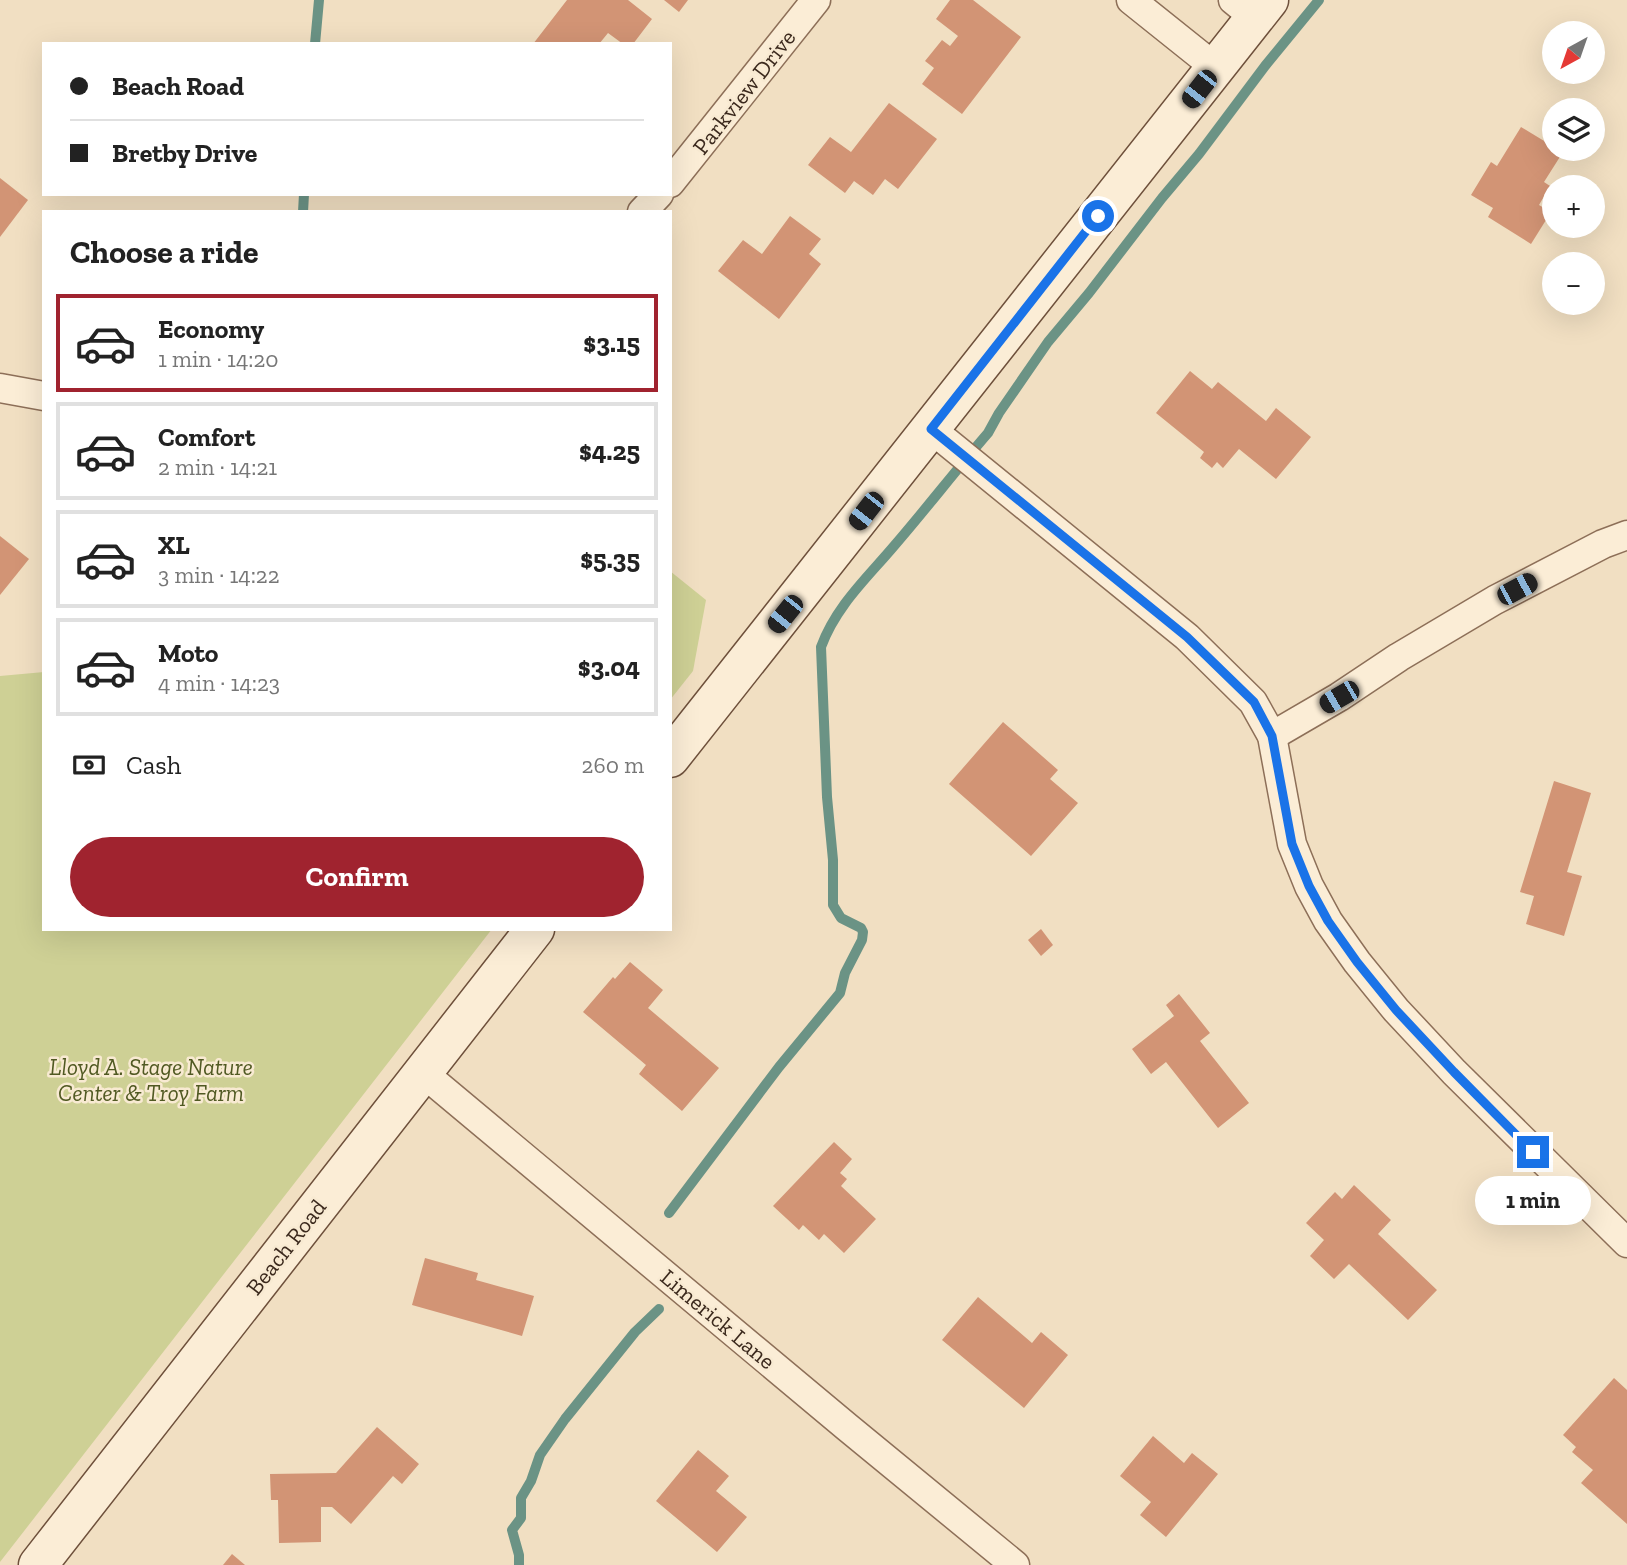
<!DOCTYPE html>
<meta charset="utf-8">
<style>
:root{--surface:#fff;--page:#f6f6f6;--text:#222;--muted:#767676;--line:#e0e0e0;--accent:#a0232f}
body{margin:0;font-family:"Zilla Slab",serif;background:var(--page);color:var(--text);height:100vh;display:flex;flex-direction:column;font-size:26px;white-space:nowrap}
*{box-sizing:border-box;margin:0}
p{font-size:23px;color:var(--muted)}
.icon{flex:none;width:38px;height:38px;fill:none;stroke:currentColor;stroke-width:2;stroke-linecap:round;stroke-linejoin:round}
.map{position:relative;flex:1;overflow:hidden}
.panel{position:absolute;left:42px;top:210px;width:630px;height:721px;display:flex;flex-direction:column;background:var(--surface);border-radius:0px;box-shadow:0 7px 28px #0002}
.panel>*{flex:none}
.hud{position:absolute;left:42px;top:42px;width:630px;height:154px;border-radius:0px;box-shadow:0 7px 28px #0002;display:grid;align-content:center;height:154px;padding:0 28px;background:var(--surface)}
.needle{width:46px;rotate:220deg}
.fabs{position:absolute;left:1542px;top:21px;display:grid;gap:14px}
.fabs a{display:grid;place-items:center;width:63px;height:63px;border-radius:50%;background:var(--surface);box-shadow:0 7px 28px #0002;font-size:35px}
.end{position:absolute;width:32px;height:32px;margin:-16px;border:9px solid #1a73e8;background:#fff;box-shadow:0 0 0 4px #fff}
.from{border-radius:50%}
.bubble{position:absolute;height:49px;border-radius:24px;background:var(--surface);box-shadow:0 7px 28px #0002;font-size:23px;font-weight:700;line-height:49px;text-align:center}
.car{position:absolute;width:21px;height:42px;margin:-21px -10px;border-radius:9px;box-shadow:0 0 5px 2px #0007;background:linear-gradient(#222 24%,#8ab4d8 0 40%,#222 0 76%,#8ab4d8 0 86%,#222 0)}
.hud b{display:flex;align-items:center;gap:24px;height:66px;font-size:26px}
.hud b+b{border-top:2px solid var(--line)}
.hud i{width:18px;height:18px;background:var(--text)}
ul{padding:0;list-style:none}
li{display:flex;align-items:center;gap:21px;height:98px;margin:0 14px 10px;padding:0 14px;border:4px solid var(--line);border-radius:0px}
li div{flex:1}
li b{display:block;font-size:26px}
li em{font-style:normal;font-weight:700}
li.on{border-color:var(--accent)}
li>.icon{width:63px;height:63px;stroke-width:1.5}
h2{padding:0 28px;font-size:32px;line-height:84px}
.pay{display:flex;align-items:center;gap:18px;height:77px;padding:0 28px;font-size:26px}
.pay p{margin-inline-start:auto}
.cta{display:flex;gap:14px;margin-top:auto;padding:14px 28px}
.cta a{flex:1;height:80px;border-radius:42px;background:var(--accent);color:#fff;font-size:28px;font-weight:700;line-height:80px;text-align:center}
.map>svg:first-child{display:block}
.green{fill:#ced095}
.lines{fill:none;stroke-linecap:round;stroke-linejoin:round}
.stream{stroke:#6b9385;stroke-width:10}
.building{fill:#d29475}
.street-casing{stroke:#8d6f58;stroke-width:31}
.secondary-casing{stroke:#6e503b;stroke-width:41}
.street{stroke:#fbedd6;stroke-width:28}
.secondary{stroke:#fbedd6;stroke-width:38}
.route{stroke:#1a73e8;stroke-width:9}
.labels{text-anchor:middle;stroke-width:5;stroke-linejoin:round;paint-order:stroke}
.street-label{font-size:23px;fill:#3b291d;stroke:#f8ead2}
.park-label{font-size:23px;font-style:italic;fill:#505922;stroke:#f8ead2}
</style>
<div class="map">
<svg width="1627" height="1565" viewBox="0 0 1627 1565">
<rect width="100%" height="100%" fill="#f1dfc2"/>
<g class="green">
<polygon points="670,571 706,600 693,671 670,700"/>
<polygon points="44,672 44,929 492,929 0,1562 0,676"/>
</g>
<g class="lines">
<g class="stream">
<polyline points="315,44 319,0"/>
<polyline points="303,212 304,194"/>
<path d="M669,1213l110,-146 61,-74 5,-20 17,-33 1,-8 -2,-4 -20,-10 -8,-13v-45l-6,-63 -6,-150c15,-41 46,-69 73,-101 32,-37 62,-76 94,-113l11,-20 49,-71 41,-49 73,-95 37,-44 66,-88 54,-66"/>
<polyline points="519,1565 519,1555 512,1530 521,1518 521,1498 531,1481 540,1455 565,1419 635,1332 659,1309"/>
</g>
</g>
<g class="building">
<polygon points="567,0 628,0 652,19 633,44 623,44 608,33 599,44 533,44"/>
<polygon points="664,0 688,0 679,12"/>
<polygon points="950,0 973,0 1021,37 962,114 922,84 934,68 925,61 942,40 950,46 958,36 936,19"/>
<polygon points="889,103 937,139 898,189 885,179 873,195 854,181 845,193 808,165 830,137 851,152"/>
<polygon points="1521,127 1554,147 1554,149 1563,152 1544,182 1550,186 1539,205 1551,212 1531,244 1488,217 1493,208 1471,195 1491,162 1497,166"/>
<polygon points="0,178 28,200 0,237"/>
<polygon points="790,216 821,239 809,254 821,264 779,319 718,271 743,240 762,254"/>
<polygon points="1190,371 1212,389 1218,382 1266,421 1276,408 1311,437 1276,479 1239,449 1223,468 1217,462 1212,468 1200,458 1204,452 1156,413"/>
<polygon points="0,536 29,559 0,595"/>
<polygon points="1003,722 1058,770 1050,779 1078,803 1031,856 949,784"/>
<polygon points="1554,781 1591,793 1567,872 1582,876 1564,936 1526,924 1534,896 1520,892"/>
<polygon points="1041,929 1053,945 1041,956 1028,940"/>
<polygon points="630,962 663,990 648,1008 719,1068 682,1111 639,1074 646,1065 583,1012 613,977 615,979"/>
<polygon points="1179,994 1210,1033 1200,1041 1249,1103 1218,1128 1166,1062 1151,1074 1132,1049 1174,1016 1166,1005"/>
<polygon points="834,1142 852,1159 840,1173 847,1179 841,1186 876,1219 844,1253 824,1234 819,1240 803,1225 799,1230 773,1206"/>
<polygon points="1354,1185 1391,1220 1378,1234 1437,1290 1408,1320 1349,1264 1334,1279 1310,1256 1324,1240 1306,1223 1335,1192 1342,1199"/>
<polygon points="425,1258 478,1273 476,1280 534,1296 522,1336 412,1305"/>
<polygon points="978,1297 1032,1343 1041,1332 1068,1355 1024,1408 942,1340"/>
<polygon points="1614,1378 1627,1390 1627,1524 1581,1483 1593,1470 1572,1452 1576,1447 1563,1435"/>
<polygon points="377,1427 419,1464 402,1484 393,1476 351,1524 332,1507 321,1507 321,1542 279,1543 278,1500 271,1500 270,1474 336,1473"/>
<polygon points="1153,1436 1184,1463 1192,1453 1218,1474 1166,1537 1140,1515 1151,1502 1120,1476"/>
<polygon points="698,1450 729,1476 716,1491 747,1517 717,1552 656,1501"/>
<polygon points="232,1554 245,1565 223,1565"/>
</g>
<g class="lines">
<defs>
<g id="street">
<polyline points="1131,0 1216,68"/>
<polyline points="1233,0 1255,18"/>
<polyline points="670,183 816,0"/>
<polyline points="642,212 659,194"/>
<polyline points="0,388 44,396"/>
<polyline points="931,429 1187,637 1253,702 1272,736 1292,844 1309,886 1328,921 1357,962 1396,1010 1454,1072 1627,1243"/>
<polyline points="1272,736 1339,697 1399,657 1495,600 1603,544 1627,535"/>
<polyline points="422,1072 847,1427 1015,1565"/>
</g>
<g id="secondary">
<polyline points="670,758 1269,0"/>
<polyline points="38,1565 535,929"/>
</g>
</defs>
<use href="#street" class="street-casing"/>
<use href="#secondary" class="secondary-casing"/>
<use href="#street" class="street"/>
<use href="#secondary" class="secondary"/>
</g>
<g class="lines">
<polyline class="route" points="1098,216 931,429 1187,637 1254,702 1272,736 1292,844 1309,886 1328,921 1357,962 1396,1010 1454,1072 1533,1152"/>
</g>
<g class="labels">
<g class="street-label">
<text transform="translate(744 92) rotate(-52)" y="8">Parkview Drive</text>
<text transform="translate(286 1247) rotate(-52)" y="8">Beach Road</text>
<text transform="translate(718 1319) rotate(40)" y="8">Limerick Lane</text>
</g>
<g class="park-label">
<text x="151" y="1075">Lloyd A. Stage Nature<tspan x="151" dy="26">Center &amp; Troy Farm</tspan></text>
</g>
</g>
</svg>
<div class="fabs">
<a><svg class="needle" viewBox="-14 -14 28 28"><path d="M0-13l5 13h-10z" fill="#e53935"/><path d="M0 13l5-13h-10z" fill="#767676"/></svg></a>
<a><svg class="icon" aria-label="layers" viewBox="0 0 24 24"><path d="M12 4l9 5-9 5-9-5zM3 14l9 5 9-5"/></svg></a>
<a>+</a>
<a>−</a>
</div>
<i class="end from" style="left:1098px;top:216px"></i>
<i class="end" style="left:1533px;top:1152px"></i>
<div class="bubble" style="left:1475px;top:1176px;width:116px">1 min</div>
<i class="car" style="left:1199px;top:89px;rotate:218deg"></i>
<i class="car" style="left:866px;top:511px;rotate:218deg"></i>
<i class="car" style="left:1517px;top:589px;rotate:62deg"></i>
<i class="car" style="left:785px;top:614px;rotate:219deg"></i>
<i class="car" style="left:1339px;top:697px;rotate:240deg"></i>
<div class="hud">
<b><i class="from"></i>Beach Road</b>
<b><i></i>Bretby Drive</b>
</div>
<section class="panel">
<h2>Choose a ride</h2>
<ul>
<li class="on"><svg class="icon" aria-label="car" viewBox="0 0 24 24"><path d="M5 17H2v-5l4-1 3-4h7l3 4 3 1v5h-3M9 17h6M6 11h13"/><circle cx="7" cy="17" r="2"/><circle cx="17" cy="17" r="2"/></svg><div><b>Economy</b><p>1 min · 14:20</p></div><em>$3.15</em></li>
<li><svg class="icon" aria-label="car" viewBox="0 0 24 24"><path d="M5 17H2v-5l4-1 3-4h7l3 4 3 1v5h-3M9 17h6M6 11h13"/><circle cx="7" cy="17" r="2"/><circle cx="17" cy="17" r="2"/></svg><div><b>Comfort</b><p>2 min · 14:21</p></div><em>$4.25</em></li>
<li><svg class="icon" aria-label="car" viewBox="0 0 24 24"><path d="M5 17H2v-5l4-1 3-4h7l3 4 3 1v5h-3M9 17h6M6 11h13"/><circle cx="7" cy="17" r="2"/><circle cx="17" cy="17" r="2"/></svg><div><b>XL</b><p>3 min · 14:22</p></div><em>$5.35</em></li>
<li><svg class="icon" aria-label="car" viewBox="0 0 24 24"><path d="M5 17H2v-5l4-1 3-4h7l3 4 3 1v5h-3M9 17h6M6 11h13"/><circle cx="7" cy="17" r="2"/><circle cx="17" cy="17" r="2"/></svg><div><b>Moto</b><p>4 min · 14:23</p></div><em>$3.04</em></li>
</ul>
<div class="pay"><svg class="icon" aria-label="cash" viewBox="0 0 24 24"><path d="M3 7h18v10H3z"/><circle cx="12" cy="12" r="2"/></svg>Cash<p>260 m</p></div>
<div class="cta"><a>Confirm</a></div>
</section>
</div>
